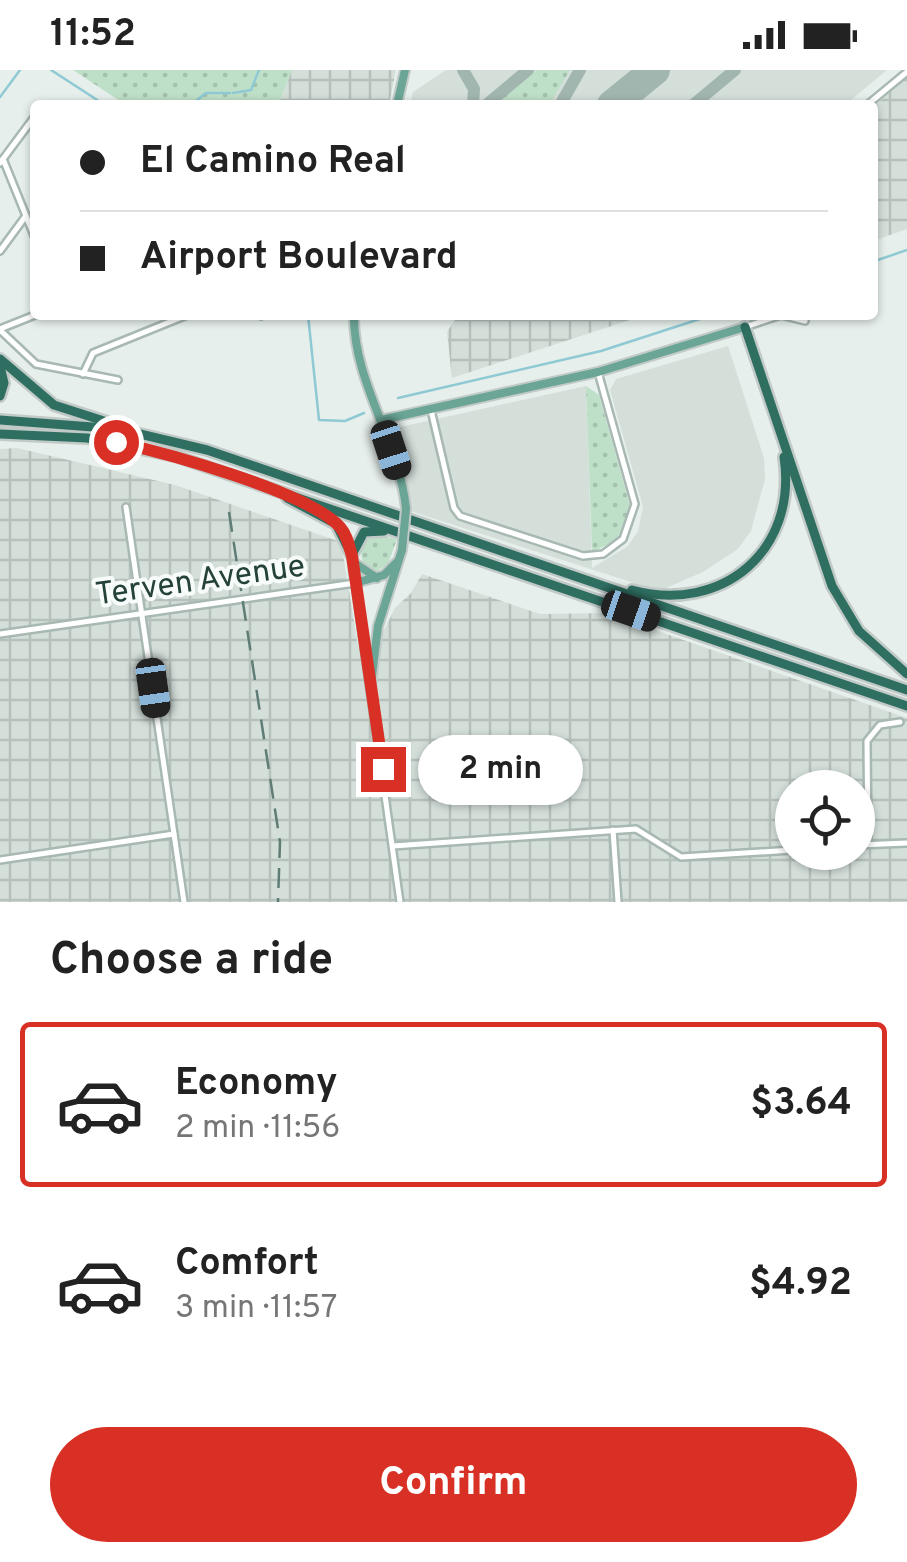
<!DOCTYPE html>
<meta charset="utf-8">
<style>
:root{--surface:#fff;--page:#f2f2f2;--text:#222;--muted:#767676;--line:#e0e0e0;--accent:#d93025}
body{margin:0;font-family:Overpass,sans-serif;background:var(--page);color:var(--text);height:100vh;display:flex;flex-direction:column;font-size:38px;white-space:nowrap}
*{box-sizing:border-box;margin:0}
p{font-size:32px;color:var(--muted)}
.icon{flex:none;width:55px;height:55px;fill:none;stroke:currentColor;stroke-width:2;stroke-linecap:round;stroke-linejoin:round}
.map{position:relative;height:832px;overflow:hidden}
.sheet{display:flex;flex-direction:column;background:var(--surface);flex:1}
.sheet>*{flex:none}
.banner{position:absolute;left:30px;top:30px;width:848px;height:220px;border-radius:10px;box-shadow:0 2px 8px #0004;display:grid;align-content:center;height:220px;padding:0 50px;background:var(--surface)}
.buttons{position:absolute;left:775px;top:700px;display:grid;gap:20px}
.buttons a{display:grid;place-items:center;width:100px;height:100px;border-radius:50%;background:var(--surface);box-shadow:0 2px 8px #0004;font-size:50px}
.end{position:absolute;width:45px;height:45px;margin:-22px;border:12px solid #d93025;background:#fff;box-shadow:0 0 0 5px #fff}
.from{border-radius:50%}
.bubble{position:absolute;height:70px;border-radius:35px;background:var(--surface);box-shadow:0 2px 8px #0004;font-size:32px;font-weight:700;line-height:70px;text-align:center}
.car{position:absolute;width:30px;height:60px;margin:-30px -15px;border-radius:12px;box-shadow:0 0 8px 2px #0007;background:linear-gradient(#222 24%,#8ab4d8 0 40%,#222 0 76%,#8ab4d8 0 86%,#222 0)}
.banner b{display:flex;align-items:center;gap:35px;height:95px;font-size:38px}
.banner b+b{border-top:2px solid var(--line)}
.banner i{width:25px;height:25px;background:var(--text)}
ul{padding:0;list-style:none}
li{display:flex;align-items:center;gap:30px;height:165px;margin:0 20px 15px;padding:0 30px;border:5px solid transparent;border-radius:10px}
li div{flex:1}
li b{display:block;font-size:38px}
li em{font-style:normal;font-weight:700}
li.selected{border-color:var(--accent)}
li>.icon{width:90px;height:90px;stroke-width:1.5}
h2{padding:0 50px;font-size:45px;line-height:120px}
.cta{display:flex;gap:20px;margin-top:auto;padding:20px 50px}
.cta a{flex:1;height:115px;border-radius:60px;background:var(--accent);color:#fff;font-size:40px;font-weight:700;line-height:115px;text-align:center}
.status{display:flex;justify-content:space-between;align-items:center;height:70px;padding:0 50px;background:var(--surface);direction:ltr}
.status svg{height:28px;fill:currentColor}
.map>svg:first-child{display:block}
.built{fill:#d4dfda}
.industrial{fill:url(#industrial-grid);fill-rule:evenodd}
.grass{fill:url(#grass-dots)}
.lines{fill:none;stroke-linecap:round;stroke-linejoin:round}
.stream{stroke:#8ec9d4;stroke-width:2.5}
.taxiway{stroke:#a2b6b0;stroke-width:12}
.runway{stroke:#a2b6b0;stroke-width:30}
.minor-casing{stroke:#a8b8b2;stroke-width:10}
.major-casing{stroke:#c2cac8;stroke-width:12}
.highway-casing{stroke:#c2cac8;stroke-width:14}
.minor{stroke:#fff;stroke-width:5}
.major{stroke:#6aa596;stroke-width:8}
.highway{stroke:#2f6f62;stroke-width:9}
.rail{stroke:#5f7d75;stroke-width:2.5;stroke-dasharray:20 10;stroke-linecap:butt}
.major-bridge-casing{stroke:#c2cac8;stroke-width:12;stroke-linecap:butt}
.major-bridge{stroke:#6aa596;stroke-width:8}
.route{stroke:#d93025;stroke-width:12}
.labels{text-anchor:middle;stroke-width:8;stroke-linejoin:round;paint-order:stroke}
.street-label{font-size:32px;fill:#24423a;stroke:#f7fbf9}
</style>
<div class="status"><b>11:52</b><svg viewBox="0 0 49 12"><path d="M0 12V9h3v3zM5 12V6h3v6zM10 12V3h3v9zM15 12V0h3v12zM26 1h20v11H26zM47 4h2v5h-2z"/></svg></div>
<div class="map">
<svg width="907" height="832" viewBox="0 0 907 832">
<defs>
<pattern id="industrial-grid" width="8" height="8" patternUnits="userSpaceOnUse" patternTransform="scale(2.5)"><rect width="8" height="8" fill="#d4dfda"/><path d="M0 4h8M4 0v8" fill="none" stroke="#b6c1bc"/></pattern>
<pattern id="grass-dots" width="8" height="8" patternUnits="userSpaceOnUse" patternTransform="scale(2.5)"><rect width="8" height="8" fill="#bfe0c8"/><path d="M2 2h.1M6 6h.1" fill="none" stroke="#a4c1ad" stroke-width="1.8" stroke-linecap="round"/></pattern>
</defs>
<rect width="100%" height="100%" fill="#e6efeb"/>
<g class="built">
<polygon points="446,0 887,0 845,35 410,35 413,22"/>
<polygon points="728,276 764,388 765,409 751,461 738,479 703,502 659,521 401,438 382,361 586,316 592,498 628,476 638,461 643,437 610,320 616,309"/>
</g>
<g class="industrial">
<polygon points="292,0 396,0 389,35 278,35"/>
<polygon points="907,8 907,159 873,171 873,37"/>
<polygon points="458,245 645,245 452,308 447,262"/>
<path d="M17,378l158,37 166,57 17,104 20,-4 17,-34 16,-15 11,-19 118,40 66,-1 301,105v184h-907v-453zM792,718h66v64h-66z"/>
</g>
<g class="grass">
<polygon points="73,0 292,0 278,35 126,35"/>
<polygon points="537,0 570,0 549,35 493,35"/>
<polygon points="586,316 599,325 630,436 617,470 592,482"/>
<polygon points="371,463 397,469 388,494 375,502 364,497 359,476"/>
</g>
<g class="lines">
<g class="stream">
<polyline points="51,0 105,35"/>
<polyline points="233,23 251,20 259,0"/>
<polyline points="0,27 20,0"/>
<polyline points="191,35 206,23 230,23"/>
<polyline points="872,192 907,180"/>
<polyline points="308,245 319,350 345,351 364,343"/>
<polyline points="398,328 601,281 712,245"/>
</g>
<g class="taxiway">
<polyline points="463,0 474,19 473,35"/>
<polyline points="486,35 528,0"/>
<polyline points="560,35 580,0"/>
<polyline points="693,35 735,0"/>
</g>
<polyline class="runway" points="612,35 655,0"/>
<defs>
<g id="minor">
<polyline points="867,35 907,2"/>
<polyline points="3,89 35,168"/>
<polyline points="0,93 35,46"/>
<polyline points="0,181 25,147"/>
<polyline points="261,245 261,246"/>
<polyline points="745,257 781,245 805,251"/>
<polyline points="0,259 35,245"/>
<polyline points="0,260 36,294 118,310"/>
<polyline points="83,304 93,283 187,245"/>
<polyline points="431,340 454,438 460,446 583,486 603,484 623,469 635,434 598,302"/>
<polyline points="126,437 184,832"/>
<polyline points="0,564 355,513 400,832"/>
<polyline points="613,760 618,832"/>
<polyline points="868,774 867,671 880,655 900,652"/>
<polyline points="858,775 907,773"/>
<polyline points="393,776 636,759 681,787 792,780"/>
<polyline points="0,790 174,764"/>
</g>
<g id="major">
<polyline points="397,35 405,0"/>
<path d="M354,245c-1,67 46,128 52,194"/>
<polyline points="381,350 598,302 745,257"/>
<polyline points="352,486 355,513 384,505 397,492"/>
<polyline points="353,492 377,508"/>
<polyline points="371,614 378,556 402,480"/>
</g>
<g id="highway">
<polyline points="745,257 832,516 859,561 907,604"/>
<polyline points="0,289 54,335 107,352"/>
<polyline points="0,296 4,313 0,326"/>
<polyline points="0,350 119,359 207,380 907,620"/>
<polyline points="0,364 87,368 175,386 907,636"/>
<polyline points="287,428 336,454 352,486"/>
<polyline points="353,483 364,462 384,461"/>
<path d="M632,520c90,24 166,-39 152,-133"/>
</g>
</defs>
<use href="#minor" class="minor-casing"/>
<use href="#major" class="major-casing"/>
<use href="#highway" class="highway-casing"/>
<use href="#minor" class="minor"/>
<use href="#major" class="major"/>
<use href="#highway" class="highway"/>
<polyline class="rail" points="229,442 280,772 278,832"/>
<defs>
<polyline id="major-bridge" points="402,480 406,439"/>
</defs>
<use href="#major-bridge" class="major-bridge-casing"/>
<use href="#major-bridge" class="major-bridge"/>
</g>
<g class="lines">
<path class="route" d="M116,372c49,11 191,49 224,85 7,8 9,19 12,29l31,213"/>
</g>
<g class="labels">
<g class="street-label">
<text transform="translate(200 509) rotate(-8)" y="11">Terven Avenue</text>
</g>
</g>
</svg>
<div class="buttons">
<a><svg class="icon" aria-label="locate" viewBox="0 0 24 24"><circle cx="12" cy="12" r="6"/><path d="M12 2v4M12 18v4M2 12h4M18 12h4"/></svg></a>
</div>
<i class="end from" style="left:116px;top:372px"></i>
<i class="end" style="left:383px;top:699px"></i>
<div class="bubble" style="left:418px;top:665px;width:165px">2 min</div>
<i class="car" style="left:391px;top:380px;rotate:162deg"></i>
<i class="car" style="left:631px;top:541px;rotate:109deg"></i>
<i class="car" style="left:153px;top:618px;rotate:172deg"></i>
<div class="banner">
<b><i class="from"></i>El Camino Real</b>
<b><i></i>Airport Boulevard</b>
</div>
</div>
<section class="sheet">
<h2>Choose a ride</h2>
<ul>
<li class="selected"><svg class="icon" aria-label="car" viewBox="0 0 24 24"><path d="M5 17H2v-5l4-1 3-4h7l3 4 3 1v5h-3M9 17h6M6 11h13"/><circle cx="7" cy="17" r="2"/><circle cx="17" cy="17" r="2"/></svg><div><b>Economy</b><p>2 min · 11:56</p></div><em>$3.64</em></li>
<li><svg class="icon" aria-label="car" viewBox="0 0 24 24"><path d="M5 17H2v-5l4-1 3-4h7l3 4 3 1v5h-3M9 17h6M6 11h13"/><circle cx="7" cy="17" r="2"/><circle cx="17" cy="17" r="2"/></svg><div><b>Comfort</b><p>3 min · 11:57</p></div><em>$4.92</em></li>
</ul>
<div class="cta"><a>Confirm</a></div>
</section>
